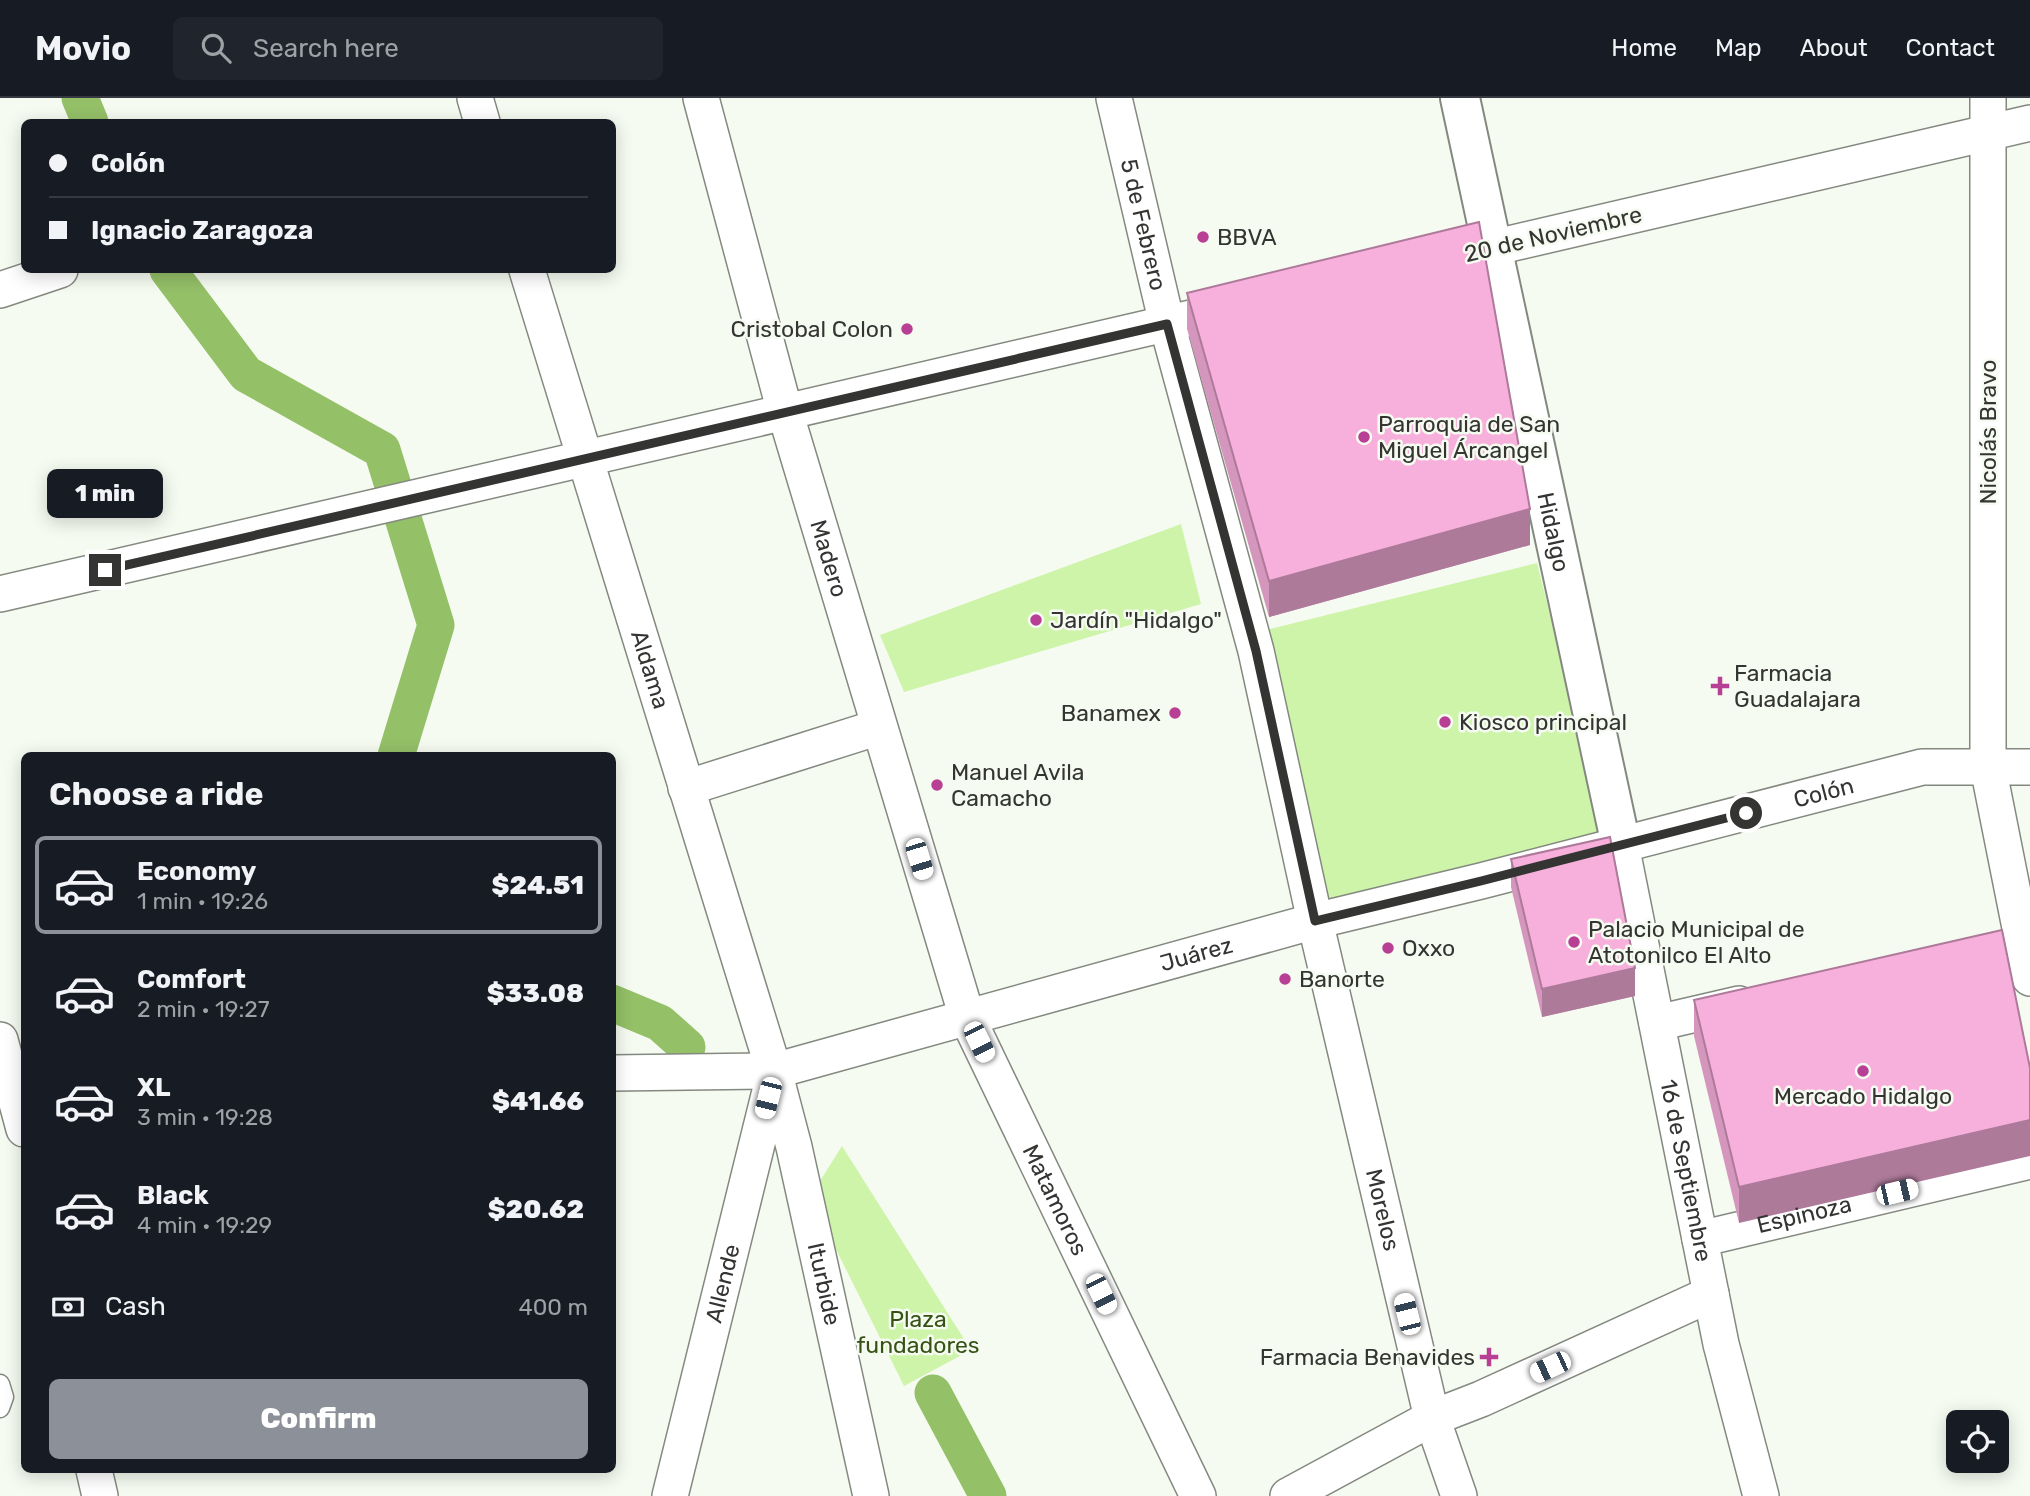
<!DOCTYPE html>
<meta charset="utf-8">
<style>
:root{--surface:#171b24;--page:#20242c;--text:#f1f3f6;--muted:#9ea1a6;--line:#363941;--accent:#8c9099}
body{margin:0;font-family:Rubik,sans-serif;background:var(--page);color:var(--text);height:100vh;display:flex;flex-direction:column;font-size:26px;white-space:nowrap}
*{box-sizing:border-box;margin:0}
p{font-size:23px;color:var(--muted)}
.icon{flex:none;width:38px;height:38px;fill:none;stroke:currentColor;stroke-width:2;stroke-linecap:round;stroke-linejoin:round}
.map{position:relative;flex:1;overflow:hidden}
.panel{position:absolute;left:21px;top:654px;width:595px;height:721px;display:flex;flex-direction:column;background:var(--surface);border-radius:10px;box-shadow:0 4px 18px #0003}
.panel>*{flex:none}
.guide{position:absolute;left:21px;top:21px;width:595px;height:154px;border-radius:10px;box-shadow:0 4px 18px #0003;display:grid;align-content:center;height:154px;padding:0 28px;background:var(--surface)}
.controls{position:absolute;left:1946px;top:1312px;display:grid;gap:14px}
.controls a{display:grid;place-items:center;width:63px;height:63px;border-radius:10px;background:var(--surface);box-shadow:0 4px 18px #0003;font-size:35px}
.end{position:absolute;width:32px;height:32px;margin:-16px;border:9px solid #343532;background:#fff;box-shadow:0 0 0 4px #fff}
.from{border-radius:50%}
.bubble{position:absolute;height:49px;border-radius:10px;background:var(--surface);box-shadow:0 4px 18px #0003;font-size:23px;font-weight:800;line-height:49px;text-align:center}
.car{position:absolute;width:21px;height:42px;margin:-21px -10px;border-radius:9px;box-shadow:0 0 5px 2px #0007;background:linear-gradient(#fff 24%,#345 0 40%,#fff 0 76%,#345 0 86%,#fff 0)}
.guide b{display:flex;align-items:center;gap:24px;height:66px;font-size:26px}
.guide b+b{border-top:2px solid var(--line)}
.guide i{width:18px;height:18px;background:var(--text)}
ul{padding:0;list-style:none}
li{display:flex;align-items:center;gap:21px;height:98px;margin:0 14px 10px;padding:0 14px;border:4px solid transparent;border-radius:10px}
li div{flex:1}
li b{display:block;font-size:26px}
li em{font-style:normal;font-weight:800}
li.on{border-color:var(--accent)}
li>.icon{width:63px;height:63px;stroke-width:1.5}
h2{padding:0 28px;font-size:32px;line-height:84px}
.pay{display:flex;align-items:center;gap:18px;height:77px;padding:0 28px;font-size:26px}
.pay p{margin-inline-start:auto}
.action{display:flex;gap:14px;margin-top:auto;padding:14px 28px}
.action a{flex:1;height:80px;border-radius:10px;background:var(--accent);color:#fff;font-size:28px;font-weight:800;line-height:80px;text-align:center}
header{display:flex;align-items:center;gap:42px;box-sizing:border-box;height:98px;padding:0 35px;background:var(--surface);border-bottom:2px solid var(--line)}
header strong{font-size:33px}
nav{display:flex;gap:38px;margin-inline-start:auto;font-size:24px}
.search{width:490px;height:63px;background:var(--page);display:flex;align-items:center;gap:18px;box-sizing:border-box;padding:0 24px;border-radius:10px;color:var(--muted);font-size:26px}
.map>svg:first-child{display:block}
.green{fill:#cef4aa}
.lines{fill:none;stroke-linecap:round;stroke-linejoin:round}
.canal{stroke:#94c068;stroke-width:37}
.lane-casing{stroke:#848980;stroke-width:21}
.street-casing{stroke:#848980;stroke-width:38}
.secondary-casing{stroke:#848980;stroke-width:42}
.lane{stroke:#fff;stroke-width:18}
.street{stroke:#fff;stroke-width:35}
.secondary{stroke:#fff;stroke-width:38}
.wall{fill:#d496bd}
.shaded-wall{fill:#ad7a9a}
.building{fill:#f7afdc;stroke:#ad7a9a;stroke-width:2}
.route{stroke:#343532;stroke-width:9}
.poi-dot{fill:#b74094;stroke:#f6fbf1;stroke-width:2.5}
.labels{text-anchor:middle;stroke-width:5;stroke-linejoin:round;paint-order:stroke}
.street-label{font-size:23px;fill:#343532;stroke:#f6fbf1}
.poi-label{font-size:23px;fill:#343532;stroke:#f6fbf1;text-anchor:start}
.park-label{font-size:23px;fill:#365215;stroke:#f6fbf1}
</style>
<header>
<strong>Movio</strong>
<div class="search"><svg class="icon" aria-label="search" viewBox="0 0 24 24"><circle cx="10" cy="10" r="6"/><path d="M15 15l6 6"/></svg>Search here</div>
<nav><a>Home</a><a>Map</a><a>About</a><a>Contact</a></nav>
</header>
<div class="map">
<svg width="2030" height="1398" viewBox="0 0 2030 1398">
<rect width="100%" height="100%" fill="#f6fbf1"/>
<g class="green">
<polygon points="1181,426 1201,506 904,594 880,537"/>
<polygon points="1537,465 1604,734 1321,804 1254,535"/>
<polygon points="842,1048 971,1252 904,1288 810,1099"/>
</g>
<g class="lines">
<g class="canal">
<polyline points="80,0 90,24"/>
<polyline points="168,172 246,276 382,352 436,527 396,658"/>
<polyline points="612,905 660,925 687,949"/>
<polyline points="933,1295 988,1398"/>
</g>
<defs>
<polyline id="lane" points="0,1286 4,1299 0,1310"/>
<g id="street">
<polyline points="475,0 482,24"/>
<path id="s1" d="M701,0l84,314 182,605 231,479"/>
<path id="s2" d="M1114,0l53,226 89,327 59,270 117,497 27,78"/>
<polyline points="1988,0 1988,669 2030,880"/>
<polyline points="1466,156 2030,25"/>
<path id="s3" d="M527,172l247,801 20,76 77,349"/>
<polyline points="0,192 60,172"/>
<polyline points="0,496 1234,210"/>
<polyline points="686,690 879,629"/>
<path id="s4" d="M1621,747l100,499 40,152"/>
<polyline points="1657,925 1739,906"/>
<polyline points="0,942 24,1031"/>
<path id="s5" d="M612,975l162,-2 541,-150 166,-40 441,-114h108"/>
<path id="s6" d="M1700,1141l330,-78"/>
<polyline points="94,1372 100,1398"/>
<path id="s7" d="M670,1398l104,-421"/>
<polyline points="1288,1398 1432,1320 1481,1301 1711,1196"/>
</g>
<g id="secondary">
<path id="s8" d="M1460,0l161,747"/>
</g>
</defs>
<use href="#lane" class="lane-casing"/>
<use href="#street" class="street-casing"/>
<use href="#secondary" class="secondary-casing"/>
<use href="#lane" class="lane"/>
<use href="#street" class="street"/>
<use href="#secondary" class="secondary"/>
</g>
<g class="wall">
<polygon points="1187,195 1530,447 1269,519 1187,231"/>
<polygon points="1511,761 1635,898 1542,919 1511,789"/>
<polygon points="2002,832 1739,1125 1694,938 1694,902"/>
</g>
<g class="shaded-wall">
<polygon points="1530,411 1530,447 1269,519 1269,483"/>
<polygon points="1635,870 1635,898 1542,919 1542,891"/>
<polygon points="2030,1022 2030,1058 1739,1125 1739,1089"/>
</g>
<g class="building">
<polygon points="1479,124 1530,411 1269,483 1187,195"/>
<polygon points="1610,739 1635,870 1542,891 1511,761"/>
<polygon points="2002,832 2030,970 2030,1022 1739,1089 1694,902"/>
</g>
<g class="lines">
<polyline class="route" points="105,472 1167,226 1256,553 1315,823 1481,783 1746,715"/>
</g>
<g class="poi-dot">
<circle cx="1203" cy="139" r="7"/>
<circle cx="907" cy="231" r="7"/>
<circle cx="1364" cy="339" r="7"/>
<circle cx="1036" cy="522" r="7"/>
<path d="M1716.5 577.5h7v7h7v7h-7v7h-7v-7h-7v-7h7z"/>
<circle cx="1175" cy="615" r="7"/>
<circle cx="1445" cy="624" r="7"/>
<circle cx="937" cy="687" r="7"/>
<circle cx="1574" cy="844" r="7"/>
<circle cx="1388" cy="850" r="7"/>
<circle cx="1285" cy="881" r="7"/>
<circle cx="1863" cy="973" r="7"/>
<path d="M1485.5 1248.5h7v7h7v7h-7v7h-7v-7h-7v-7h7z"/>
</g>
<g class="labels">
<g class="street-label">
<text dy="8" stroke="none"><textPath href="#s2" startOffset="130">5 de Febrero</textPath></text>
<text transform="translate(1553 136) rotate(-13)" y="8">20 de Noviembre</text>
<text transform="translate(1988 334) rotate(-90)" y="8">Nicolás Bravo</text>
<text dy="8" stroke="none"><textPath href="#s8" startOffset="444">Hidalgo</textPath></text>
<text dy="8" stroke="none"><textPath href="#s1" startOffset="478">Madero</textPath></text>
<text dy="8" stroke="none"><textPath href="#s3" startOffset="418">Aldama</textPath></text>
<text dy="8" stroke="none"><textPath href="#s5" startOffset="1248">Colón</textPath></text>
<text dy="8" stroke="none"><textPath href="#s5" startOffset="600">Juárez</textPath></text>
<text dy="8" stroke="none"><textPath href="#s4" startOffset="332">16 de Septiembre</textPath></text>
<text dy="8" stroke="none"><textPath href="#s1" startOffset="1160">Matamoros</textPath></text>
<text dy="8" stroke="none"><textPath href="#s2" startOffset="1144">Morelos</textPath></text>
<text dy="8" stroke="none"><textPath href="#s6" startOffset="107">Espinoza</textPath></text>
<text dy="8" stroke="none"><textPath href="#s3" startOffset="1057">Iturbide</textPath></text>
<text dy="8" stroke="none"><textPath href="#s7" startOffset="219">Allende</textPath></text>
</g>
<g class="poi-label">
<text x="1217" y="147">BBVA</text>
<text x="893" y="239" text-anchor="end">Cristobal Colon</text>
<text x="1378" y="334">Parroquia de San<tspan x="1378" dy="26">Miguel Árcangel</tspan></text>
<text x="1050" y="530">Jardín "Hidalgo"</text>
<text x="1734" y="583">Farmacia<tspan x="1734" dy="26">Guadalajara</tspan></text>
<text x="1161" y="623" text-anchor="end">Banamex</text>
<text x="1459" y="632">Kiosco principal</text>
<text x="951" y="682">Manuel Avila<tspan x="951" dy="26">Camacho</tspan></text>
<text x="1588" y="839">Palacio Municipal de<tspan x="1588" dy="26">Atotonilco El Alto</tspan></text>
<text x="1402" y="858">Oxxo</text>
<text x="1299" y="889">Banorte</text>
<text x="1863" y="1006" text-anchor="middle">Mercado Hidalgo</text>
<text x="1475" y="1267" text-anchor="end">Farmacia Benavides</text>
</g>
<g class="park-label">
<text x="918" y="1229">Plaza<tspan x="918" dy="26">fundadores</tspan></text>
</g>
</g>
</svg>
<div class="controls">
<a><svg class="icon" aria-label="locate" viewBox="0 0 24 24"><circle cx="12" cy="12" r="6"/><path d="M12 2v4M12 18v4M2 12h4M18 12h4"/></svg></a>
</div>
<i class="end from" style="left:1746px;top:715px"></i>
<i class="end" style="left:105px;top:472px"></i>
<div class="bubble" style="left:47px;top:371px;width:116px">1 min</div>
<i class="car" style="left:919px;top:761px;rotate:163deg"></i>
<i class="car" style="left:979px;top:944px;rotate:154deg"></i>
<i class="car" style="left:768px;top:1000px;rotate:194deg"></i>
<i class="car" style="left:1897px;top:1094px;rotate:77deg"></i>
<i class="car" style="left:1101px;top:1196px;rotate:154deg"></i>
<i class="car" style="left:1407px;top:1216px;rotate:346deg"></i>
<i class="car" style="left:1550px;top:1269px;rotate:245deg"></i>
<div class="guide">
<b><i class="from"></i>Colón</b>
<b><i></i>Ignacio Zaragoza</b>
</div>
<section class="panel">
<h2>Choose a ride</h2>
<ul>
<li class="on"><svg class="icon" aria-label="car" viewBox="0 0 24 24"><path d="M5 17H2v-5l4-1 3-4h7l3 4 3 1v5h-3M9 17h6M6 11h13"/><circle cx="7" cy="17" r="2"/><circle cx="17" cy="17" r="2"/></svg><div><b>Economy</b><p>1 min · 19:26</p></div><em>$24.51</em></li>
<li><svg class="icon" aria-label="car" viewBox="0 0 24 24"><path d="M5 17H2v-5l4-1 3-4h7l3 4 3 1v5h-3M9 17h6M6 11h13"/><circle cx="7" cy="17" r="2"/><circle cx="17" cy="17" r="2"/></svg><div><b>Comfort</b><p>2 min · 19:27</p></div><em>$33.08</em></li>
<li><svg class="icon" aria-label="car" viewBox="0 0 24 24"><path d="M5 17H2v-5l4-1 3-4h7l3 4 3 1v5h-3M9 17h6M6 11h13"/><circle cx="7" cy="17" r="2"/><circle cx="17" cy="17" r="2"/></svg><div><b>XL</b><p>3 min · 19:28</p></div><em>$41.66</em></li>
<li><svg class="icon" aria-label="car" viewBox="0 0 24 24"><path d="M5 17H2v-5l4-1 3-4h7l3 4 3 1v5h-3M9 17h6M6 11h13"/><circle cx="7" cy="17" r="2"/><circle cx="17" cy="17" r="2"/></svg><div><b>Black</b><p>4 min · 19:29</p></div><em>$20.62</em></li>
</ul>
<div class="pay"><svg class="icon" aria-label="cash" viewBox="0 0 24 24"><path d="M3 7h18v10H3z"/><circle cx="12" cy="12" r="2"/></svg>Cash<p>400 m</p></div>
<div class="action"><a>Confirm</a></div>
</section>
</div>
